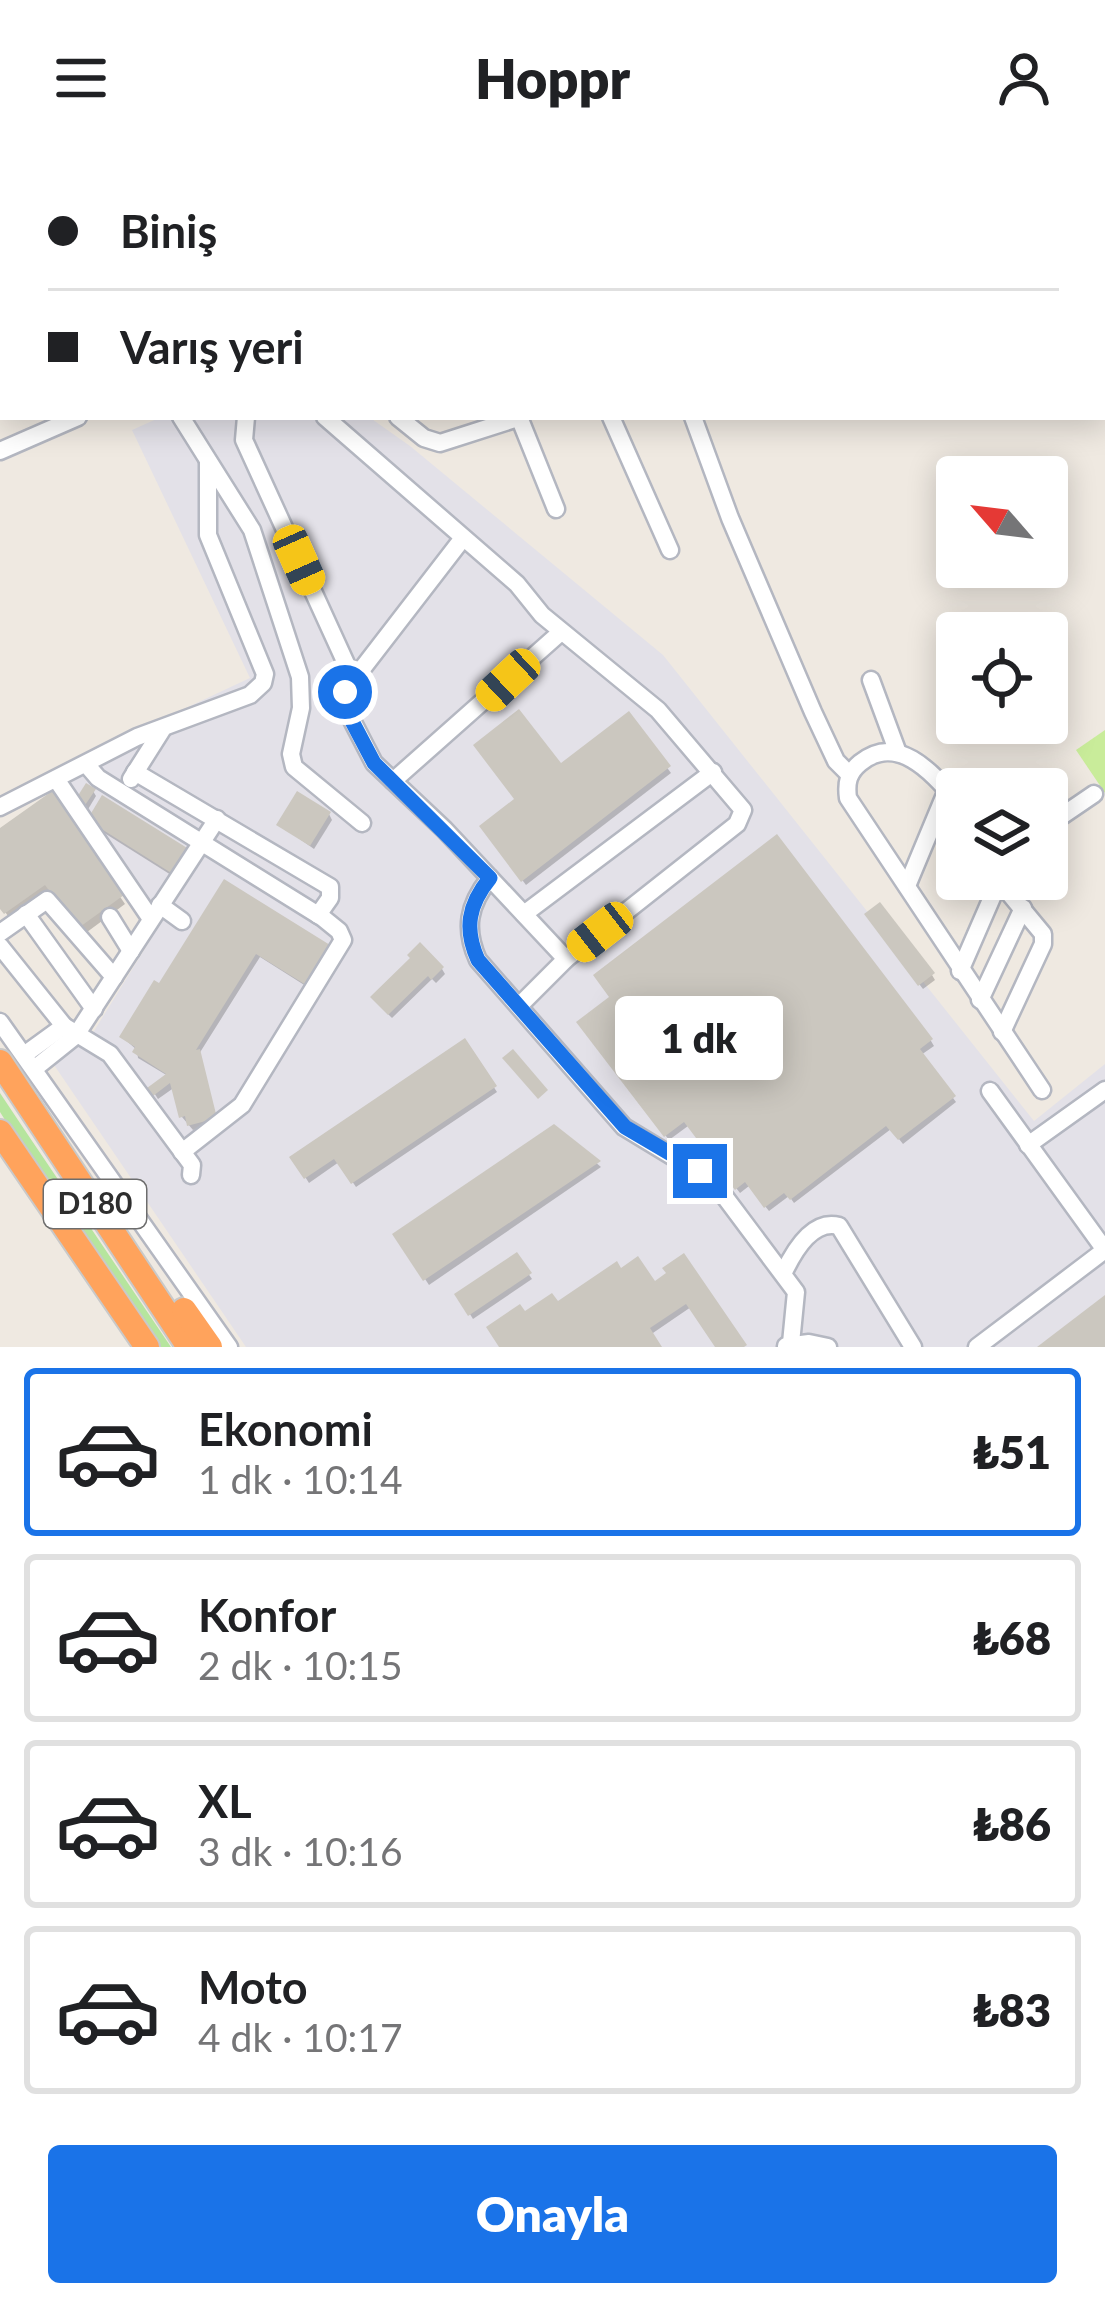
<!DOCTYPE html>
<html lang="tr">
<meta charset="utf-8">
<style>
:root{--surface:#fff;--page:#f6f6f6;--text:#202124;--muted:#757577;--line:#e0e0e0;--accent:#1a73e8}
body{margin:0;font-family:Lato,sans-serif;background:var(--page);color:var(--text);height:100vh;display:flex;flex-direction:column;font-size:45px;white-space:nowrap}
*{box-sizing:border-box;margin:0}
p{font-size:39px;color:var(--muted)}
.icon{flex:none;width:66px;height:66px;fill:none;stroke:currentColor;stroke-width:2;stroke-linecap:round;stroke-linejoin:round}
.map{position:relative;height:1191px;overflow:hidden}
.details{display:flex;flex-direction:column;background:var(--surface);flex:1}
.details>*{flex:none}
.hud{position:absolute;left:0px;top:0px;width:1107px;height:264px;box-shadow:0 6px 30px #0003;display:grid;align-content:center;height:264px;padding:0 48px;background:var(--surface)}
.needle{width:78px;rotate:298deg}
.buttons{position:absolute;left:936px;top:300px;display:grid;gap:24px}
.buttons a{display:grid;place-items:center;width:132px;height:132px;border-radius:12px;background:var(--surface);box-shadow:0 6px 30px #0003;font-size:60px}
.end{position:absolute;width:54px;height:54px;margin:-27px;border:15px solid #1a73e8;background:#fff;box-shadow:0 0 0 6px #fff}
.from{border-radius:50%}
.bubble{position:absolute;height:84px;border-radius:12px;background:var(--surface);box-shadow:0 6px 30px #0003;font-size:39px;font-weight:800;line-height:84px;text-align:center}
.car{position:absolute;width:36px;height:72px;margin:-36px -18px;border-radius:15px;box-shadow:0 0 9px 3px #0007;background:linear-gradient(#f5c518 24%,#345 0 40%,#f5c518 0 76%,#345 0 86%,#f5c518 0)}
.hud b{display:flex;align-items:center;gap:42px;height:114px;font-size:45px}
.hud b+b{border-top:3px solid var(--line)}
.hud i{width:30px;height:30px;background:var(--text)}
ul{padding:21px 0 0;list-style:none}
li{display:flex;align-items:center;gap:36px;height:168px;margin:0 24px 18px;padding:0 24px;border:6px solid var(--line);border-radius:12px}
li div{flex:1}
li b{display:block;font-size:45px}
li em{font-style:normal;font-weight:800}
li.current{border-color:var(--accent)}
li>.icon{width:108px;height:108px;stroke-width:1.5}
.cta{display:flex;gap:24px;margin-top:auto;padding:24px 48px}
.cta a{flex:1;height:138px;border-radius:12px;background:var(--accent);color:#fff;font-size:48px;font-weight:800;line-height:138px;text-align:center}
header{display:flex;justify-content:space-between;align-items:center;height:156px;padding:0 48px;background:var(--surface);font-size:54px;font-weight:800}
.map>svg:first-child{display:block}
.industrial{fill:#e3e1e8}
.green{fill:#b6e59e}
.pitch{fill:#c9ec9a}
.shadow{fill:#0003}
.building{fill:#cbc7bf}
.lines{fill:none;stroke-linecap:round;stroke-linejoin:round}
.minor-casing{stroke:#b4b7c1;stroke-width:21}
.highway-casing{stroke:#c9c9c9;stroke-width:28}
.minor{stroke:#fff;stroke-width:16}
.highway{stroke:#ffa35c;stroke-width:24}
.route{stroke:#1a73e8;stroke-width:15}
.labels{text-anchor:middle;stroke-width:9;stroke-linejoin:round;paint-order:stroke}
.shield{fill:#fff;stroke:#6d6d6d;stroke-width:3}
.shield-label{font-size:30px;font-weight:bold;fill:#2e2e2e}
</style>
<header><svg class="icon" aria-label="menu" viewBox="0 0 24 24"><path d="M4 6h16M4 12h16M4 18h16"/></svg>Hoppr<svg class="icon" aria-label="person" viewBox="0 0 24 24"><circle cx="12" cy="8" r="4"/><path d="M4 21q1-7 8-7t8 7"/></svg></header>
<div class="map">
<svg width="1105" height="1191" viewBox="0 0 1105 1191">
<rect width="100%" height="100%" fill="#efe9e1"/>
<polygon class="industrial" points="161,261 369,261 410,290 663,499 1034,965 1105,908 1105,1191 246,1191 52,906 94,875 159,770 51,615 250,522 132,274"/>
<g class="green">
<rect x="10" y="0" width="266" height="3"/>
<polygon points="0,937 24,973 171,1191 158,1191 12,975 0,956"/>
</g>
<polygon class="pitch" points="1105,574 1105,637 1076,594"/>
<g class="shadow">
<polygon points="628,559 671,617 526,729 486,676 518,644"/>
<polygon points="93,635 96,640 87,655 81,652"/>
<polygon points="103,643 179,724 98,673"/>
<polygon points="329,658 332,664 314,693 280,669"/>
<polygon points="0,676 97,696 101,704 97,707 125,748 83,779 52,735 11,764 0,749"/>
<polygon points="776,682 931,885 934,890 921,899 956,946 903,988 891,973 794,1047 789,1040 769,1055 749,1030 740,1037 688,970 669,984 583,872"/>
<polygon points="225,727 331,796 309,832 260,801 199,898 218,967 193,974 182,961 175,931 158,943 151,932 168,920 138,902 137,894 122,881 160,831"/>
<polygon points="870,764 932,819 935,824 923,833"/>
<polygon points="413,803 442,813 445,818 436,827 432,823 392,862 377,847"/>
<polygon points="464,886 497,936 356,1031 339,1006 309,1027 293,1002"/>
<polygon points="554,971 601,1011 429,1129 396,1079"/>
<polygon points="516,1100 532,1123 473,1163 458,1139"/>
<polygon points="684,1101 744,1191 718,1191 691,1151 650,1179 659,1191 502,1191 524,1159 654,1129"/>
</g>
<g class="building">
<polygon points="519,553 561,607 629,555 671,610 521,726 479,670 514,643 473,589"/>
<polygon points="86,627 96,633 83,652 74,646"/>
<polygon points="55,633 100,695 95,699 124,739 77,773 45,729 4,758 0,753 0,672"/>
<polygon points="297,635 331,656 310,690 276,669"/>
<polygon points="102,639 192,695 176,720 92,667 90,659"/>
<polygon points="777,678 933,883 920,893 956,940 898,984 886,970 790,1044 784,1037 764,1052 745,1026 735,1034 684,966 664,981 576,866 609,841 593,819"/>
<polygon points="224,723 330,789 306,829 256,798 196,894 200,893 217,962 187,970 185,960 179,962 170,927 153,940 147,932 166,918 132,896 135,891 119,881 154,824 159,827"/>
<polygon points="880,746 935,817 918,830 864,758"/>
<polygon points="420,786 444,811 431,824 428,820 388,859 370,841 410,802 407,799"/>
<polygon points="465,882 497,930 351,1028 334,1003 304,1023 289,1001"/>
<polygon points="513,893 548,934 538,943 502,902"/>
<polygon points="554,968 601,1005 423,1125 392,1078"/>
<polygon points="517,1096 532,1117 468,1160 454,1138"/>
<polygon points="684,1097 747,1189 744,1191 715,1191 686,1148 650,1172 662,1191 499,1191 486,1171 520,1148 525,1155 552,1137 558,1145 617,1105 621,1112 638,1100 655,1125 666,1117 662,1112"/>
<polygon points="1105,1139 1105,1191 1037,1191"/>
</g>
<g class="lines">
<defs>
<g id="minor">
<polyline points="42,0 45,3"/>
<polyline points="863,0 865,3"/>
<polyline points="987,0 989,3"/>
<polyline points="695,3 702,0"/>
<polyline points="1104,193 1105,195"/>
<polyline points="181,261 252,374 300,521 301,552 291,598 294,611 362,667"/>
<polyline points="246,261 244,284 354,525"/>
<polyline points="325,261 517,428 542,459 658,554 743,654 737,668 566,803 520,849"/>
<polyline points="398,261 424,282 440,287 521,261"/>
<polyline points="519,261 556,353"/>
<polyline points="611,261 670,394"/>
<polyline points="693,261 730,362 813,556 836,605 850,619"/>
<polyline points="0,295 78,261"/>
<polyline points="463,382 345,535 344,549 374,607 444,673 566,803"/>
<polyline points="871,524 898,597"/>
<polyline points="86,608 98,622 323,762 339,775 343,784 242,949 182,996"/>
<polyline points="135,616 330,731 330,742 318,759"/>
<polyline points="56,623 151,763"/>
<polyline points="131,623 162,574"/>
<polyline points="393,625 561,476"/>
<path d="M957,645c-24,-27 -59,-69 -97,-38 -12,10 -14,20 -12,35l194,292"/>
<polyline points="0,651 137,581 250,539 263,527 265,518 208,379 208,305"/>
<polyline points="1047,670 1094,638"/>
<path d="M490,722c-22,27 -26,51 -12,82l146,167 89,54 83,111 -5,51"/>
<polyline points="999,725 1043,778 1043,788 1002,876"/>
<polyline points="907,730 947,634"/>
<polyline points="160,749 182,765"/>
<polyline points="26,758 94,853"/>
<polyline points="524,758 713,616"/>
<polyline points="110,761 131,795"/>
<polyline points="0,777 47,744 114,821"/>
<polyline points="0,790 64,870"/>
<polyline points="960,815 1000,723"/>
<polyline points="980,844 1023,752"/>
<polyline points="0,866 229,1191"/>
<polyline points="78,876 217,663"/>
<polyline points="24,899 64,870 110,898 192,1009 191,1019"/>
<polyline points="34,913 79,877"/>
<polyline points="990,935 1105,1094"/>
<polyline points="1028,989 1105,934"/>
<path d="M784,1116c10,-21 29,-53 55,-46l74,121"/>
<polyline points="786,1190 809,1187 828,1191"/>
<polyline points="977,1191 1105,1094"/>
</g>
<g id="highway">
<polyline points="0,906 189,1191"/>
<polyline points="0,976 147,1191"/>
<polyline points="184,1154 210,1191"/>
</g>
</defs>
<use href="#minor" class="minor-casing"/>
<use href="#highway" class="highway-casing"/>
<use href="#minor" class="minor"/>
<use href="#highway" class="highway"/>
</g>
<g class="lines">
<path class="route" d="M345,536l-1,14 30,57 116,115c-22,27 -26,51 -12,82l147,167 75,44"/>
</g>
<g class="labels">
<rect class="shield" x="44" y="1024" width="102" height="48" rx="9"/>
<g class="shield-label">
<text x="95" y="1058">D180</text>
</g>
</g>
</svg>
<div class="buttons">
<a><svg class="needle" viewBox="-14 -14 28 28"><path d="M0-13l5 13h-10z" fill="#e53935"/><path d="M0 13l5-13h-10z" fill="#757577"/></svg></a>
<a><svg class="icon" aria-label="locate" viewBox="0 0 24 24"><circle cx="12" cy="12" r="6"/><path d="M12 2v4M12 18v4M2 12h4M18 12h4"/></svg></a>
<a><svg class="icon" aria-label="layers" viewBox="0 0 24 24"><path d="M12 4l9 5-9 5-9-5zM3 14l9 5 9-5"/></svg></a>
</div>
<i class="end from" style="left:345px;top:536px"></i>
<i class="end" style="left:700px;top:1015px"></i>
<div class="bubble" style="left:615px;top:840px;width:168px">1 dk</div>
<i class="car" style="left:299px;top:404px;rotate:156deg"></i>
<i class="car" style="left:508px;top:524px;rotate:227deg"></i>
<i class="car" style="left:600px;top:776px;rotate:232deg"></i>
<div class="hud">
<b><i class="from"></i>Biniş</b>
<b><i></i>Varış yeri</b>
</div>
</div>
<section class="details">
<ul>
<li class="current"><svg class="icon" aria-label="car" viewBox="0 0 24 24"><path d="M5 17H2v-5l4-1 3-4h7l3 4 3 1v5h-3M9 17h6M6 11h13"/><circle cx="7" cy="17" r="2"/><circle cx="17" cy="17" r="2"/></svg><div><b>Ekonomi</b><p>1 dk · 10:14</p></div><em>₺51</em></li>
<li><svg class="icon" aria-label="car" viewBox="0 0 24 24"><path d="M5 17H2v-5l4-1 3-4h7l3 4 3 1v5h-3M9 17h6M6 11h13"/><circle cx="7" cy="17" r="2"/><circle cx="17" cy="17" r="2"/></svg><div><b>Konfor</b><p>2 dk · 10:15</p></div><em>₺68</em></li>
<li><svg class="icon" aria-label="car" viewBox="0 0 24 24"><path d="M5 17H2v-5l4-1 3-4h7l3 4 3 1v5h-3M9 17h6M6 11h13"/><circle cx="7" cy="17" r="2"/><circle cx="17" cy="17" r="2"/></svg><div><b>XL</b><p>3 dk · 10:16</p></div><em>₺86</em></li>
<li><svg class="icon" aria-label="car" viewBox="0 0 24 24"><path d="M5 17H2v-5l4-1 3-4h7l3 4 3 1v5h-3M9 17h6M6 11h13"/><circle cx="7" cy="17" r="2"/><circle cx="17" cy="17" r="2"/></svg><div><b>Moto</b><p>4 dk · 10:17</p></div><em>₺83</em></li>
</ul>
<div class="cta"><a>Onayla</a></div>
</section>
